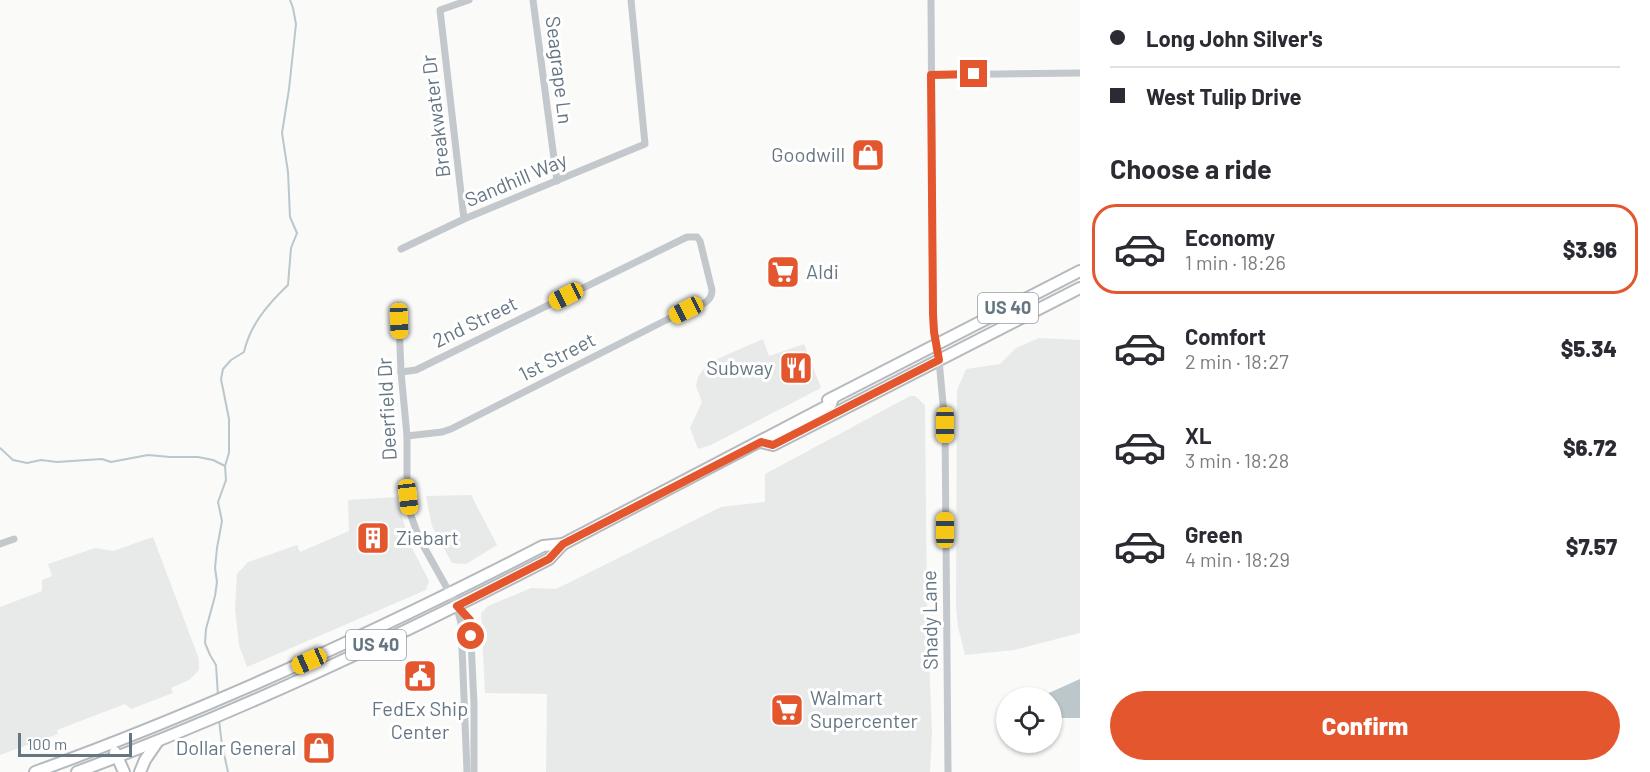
<!DOCTYPE html>
<meta charset="utf-8">
<style>
:root{--surface:#fff;--page:#f2f2f3;--text:#2b2b33;--muted:#7c7c81;--line:#e1e1e2;--accent:#e4572e}
body{margin:0;font-family:Barlow,sans-serif;background:var(--page);color:var(--text);height:100vh;display:flex;flex-direction:column;font-size:22px;white-space:nowrap}
*{box-sizing:border-box;margin:0}
p{font-size:20px;color:var(--muted)}
.icon{flex:none;width:33px;height:33px;fill:none;stroke:currentColor;stroke-width:2;stroke-linecap:round;stroke-linejoin:round}
.map{position:relative;flex:1;overflow:hidden}
.side{display:flex;flex-direction:column;background:var(--surface);width:570px}
.side>*{flex:none}
.hud{display:grid;align-content:center;height:132px;padding:0 30px;background:var(--surface)}
.buttons{position:absolute;left:996px;top:687px;display:grid;gap:12px}
.buttons a{display:grid;place-items:center;width:66px;height:66px;border-radius:50%;background:var(--surface);box-shadow:0 2px 4px #0004;font-size:30px}
.scale{position:absolute;left:18px;bottom:15px;width:114px;box-sizing:border-box;padding-left:6px;border:3px solid #657683;border-top:0;font-size:16px;line-height:21px;white-space:nowrap;color:#657683;-webkit-text-stroke:4px #fff;paint-order:stroke}
.end{position:absolute;width:27px;height:27px;margin:-14px;border:8px solid #e4572e;background:#fff;box-shadow:0 0 0 3px #fff}
.from{border-radius:50%}
.car{position:absolute;width:18px;height:36px;margin:-18px -9px;border-radius:8px;box-shadow:0 0 4px 2px #0007;background:linear-gradient(#f5c518 24%,#345 0 40%,#f5c518 0 76%,#345 0 86%,#f5c518 0)}
.hud b{display:flex;align-items:center;gap:21px;height:57px;font-size:22px}
.hud b+b{border-top:2px solid var(--line)}
.hud i{width:15px;height:15px;background:var(--text)}
ul{padding:0;list-style:none}
li{display:flex;align-items:center;gap:18px;height:90px;margin:0 12px 9px;padding:0 18px;border:3px solid transparent;border-radius:24px}
li div{flex:1}
li b{display:block;font-size:22px}
li em{font-style:normal;font-weight:800}
li.selected{border-color:var(--accent)}
li>.icon{width:54px;height:54px;stroke-width:1.5}
h2{padding:0 30px;font-size:27px;line-height:72px}
.primary-button{display:flex;gap:12px;margin-top:auto;padding:12px 30px}
.primary-button a{flex:1;height:69px;border-radius:36px;background:var(--accent);color:#fff;font-size:24px;font-weight:800;line-height:69px;text-align:center}
main{display:flex;flex:1;min-height:0}
.map>svg:first-child{display:block}
.built{fill:#e8e9e9}
.water{fill:#bbc7cb}
.lines{fill:none;stroke-linecap:round;stroke-linejoin:round}
.stream{stroke:#bbc7cb;stroke-width:2}
.primary-casing{stroke:#b5babe;stroke-width:14}
.minor{stroke:#c3c8cc;stroke-width:7}
.primary{stroke:#fff;stroke-width:10}
.route{stroke:#e4572e;stroke-width:8}
.labels{text-anchor:middle;stroke-width:6;stroke-linejoin:round;paint-order:stroke}
.shield{fill:#fff;stroke:#939fa8;stroke-width:1.5}
.shield-label{font-size:18px;font-weight:bold;fill:#657683}
.street-label{font-size:20px;fill:#657683;stroke:#fff}
.poi-label{font-size:20px;fill:#657683;stroke:#fff;text-anchor:end}
</style>
<main>
<div class="map">
<svg width="1080" height="772" viewBox="0 0 1080 772">
<rect width="100%" height="100%" fill="#fafaf8"/>
<g class="built">
<polygon points="1039,338 1080,340 1080,633 1014,650 965,655 958,627 956,607 957,390 966,369 1000,364 1016,348"/>
<polygon points="763,339 769,356 804,344 821,388 711,445 698,449 690,428 702,402 696,386 698,377 708,363"/>
<polygon points="910,396 915,396 925,405 927,609 932,733 930,772 546,772 547,694 485,693 481,613 488,606 531,588 556,589 721,507 765,502 765,474"/>
<polygon points="471,495 497,545 466,564 452,563 432,526 426,496"/>
<polygon points="397,497 409,542 429,581 426,590 247,667 239,645 235,608 237,574 248,562 297,545 300,552 349,531 348,500"/>
<polygon points="153,537 199,659 199,670 189,680 171,688 173,693 131,709 125,704 57,730 58,734 0,755 0,607 42,591 42,580 52,576 48,564 95,548 113,551"/>
</g>
<polygon class="water" points="1080,679 1080,718 1052,718 1052,698 1040,697"/>
<g class="lines">
<g class="stream">
<polyline points="0,448 13,460 27,463 41,460 57,462 102,459 111,462 148,455 170,457 198,457 213,460 225,466"/>
<path d="M218,696l-2,-31 -6,-10 -5,-12 1,-14 9,-33 2,-14 -2,-14 2,-20 5,-27 -4,-19 8,-22 -1,-14 4,-13v-34l-8,-40 2,-10 8,-9 13,-8c6,-27 24,-48 44,-67l3,-37 6,-15 -7,-16 -2,-45 -6,-39 7,-44 7,-65 -3,-16 -3,-8"/>
<polyline points="219,720 222,745 228,772"/>
</g>
<defs>
<g id="primary">
<polyline points="828,400 1080,271"/>
<polyline points="761,442 773,445 1080,288"/>
<polyline points="115,752 124,772"/>
<path d="M35,772c175,-63 343,-141 508,-226l20,-2"/>
<path d="M77,772c162,-60 318,-134 472,-213l14,-15 268,-140 2,-6"/>
<polyline points="140,772 145,760 158,741"/>
</g>
</defs>
<use href="#primary" class="primary-casing"/>
<g class="minor">
<polyline points="533,0 557,181"/>
<polyline points="931,0 933,314 934,331 939,360 945,425 948,772"/>
<polyline points="931,75 1080,73"/>
<polyline points="464,219 440,10 469,0"/>
<polyline points="401,249 464,219 645,144 631,0"/>
<polyline points="399,321 401,372 407,436 407,487 409,510 419,538 457,606 470,620 474,704 474,772"/>
<path d="M401,372l15,-2 271,-133h10l3,4 12,49c0,14 -15,16 -26,20l-235,119 -9,3 -35,4"/>
<polyline points="0,544 14,539"/>
<polyline points="457,608 461,623 467,772"/>
</g>
<use href="#primary" class="primary"/>
</g>
<g class="lines">
<polyline class="route" points="471,636 470,620 457,606 549,559 563,544 761,442 773,445 939,360 934,332 933,314 931,75 974,74"/>
</g>
<defs>
<symbol id="shop-square" viewBox="-11 -11 22 22"><rect x="-9" y="-9" width="18" height="18" rx="4" fill="#e4572e" stroke="#fff"/><path d="M-5-2.5h2.3a2.7 3.5 0 0 1 5.4 0H5L5.5 6h-11ZM-1.5-2.5h3a1.5 2.3 0 0 0-3 0Z" fill="#fff"/></symbol>
<symbol id="supermarket-square" viewBox="-11 -11 22 22"><rect x="-9" y="-9" width="18" height="18" rx="4" fill="#e4572e" stroke="#fff"/><path d="M-6-5.5h2.5l.6 2H6L4.5 2H-2.5L-4.4-4H-6ZM-1.5 3.2a1.3 1.3 0 1 0 .1 0ZM3 3.2a1.3 1.3 0 1 0 .1 0Z" fill="#fff"/></symbol>
<symbol id="restaurant-square" viewBox="-11 -11 22 22"><rect x="-9" y="-9" width="18" height="18" rx="4" fill="#e4572e" stroke="#fff"/><path d="M-5-6h1v4h1v-4h1v4h1v-4h1v5L-1.5 .5V6h-2V.5L-5-1ZM5-6V6H3V1.5H1.5Q1.5-4 5-6Z" fill="#fff"/></symbol>
<symbol id="building-square" viewBox="-11 -11 22 22"><rect x="-9" y="-9" width="18" height="18" rx="4" fill="#e4572e" stroke="#fff"/><path d="M-4-6H4V6H1V3H-1V6H-4ZM-2.5-4.3h1.7v1.8h-1.7ZM.8-4.3h1.7v1.8H.8ZM-2.5-1h1.7V.8h-1.7ZM.8-1h1.7V.8H.8Z" fill="#fff"/></symbol>
<symbol id="civic-square" viewBox="-11 -11 22 22"><rect x="-9" y="-9" width="18" height="18" rx="4" fill="#e4572e" stroke="#fff"/><path d="M-.6-6.5H3V-4.5H.6V-3L4-1V1h2V6H-6V1h2V-1L-.6-3ZM-1.2 2.5V6h2.4V2.5Z" fill="#fff"/></symbol>
</defs>
<g fill-rule="evenodd">
<use href="#shop-square" x="849" y="136" width="38" height="38"/>
<use href="#supermarket-square" x="764" y="253" width="38" height="38"/>
<use href="#restaurant-square" x="777" y="349" width="38" height="38"/>
<use href="#building-square" x="354" y="519" width="38" height="38"/>
<use href="#civic-square" x="401" y="657" width="38" height="38"/>
<use href="#supermarket-square" x="768" y="691" width="38" height="38"/>
<use href="#shop-square" x="300" y="729" width="38" height="38"/>
</g>
<g class="labels">
<g class="shield">
<rect x="978" y="293" width="60" height="30" rx="4.5"/>
<rect x="346" y="630" width="60" height="30" rx="4.5"/>
</g>
<g class="shield-label">
<text x="1008" y="314">US 40</text>
<text x="376" y="651">US 40</text>
</g>
<g class="street-label">
<text transform="translate(559 70) rotate(83)" y="7">Seagrape Ln</text>
<text transform="translate(436 116) rotate(-97)" y="7">Breakwater Dr</text>
<text transform="translate(516 180) rotate(-23)" y="7">Sandhill Way</text>
<text transform="translate(475 322) rotate(-26)" y="7">2nd Street</text>
<text transform="translate(557 357) rotate(-27)" y="7">1st Street</text>
<text transform="translate(387 409) rotate(-93)" y="7">Deerfield Dr</text>
<text transform="translate(930 620) rotate(-91)" y="7">Shady Lane</text>
</g>
<g class="poi-label">
<text x="845" y="162">Goodwill</text>
<text x="806" y="279" text-anchor="start">Aldi</text>
<text x="773" y="375">Subway</text>
<text x="396" y="545" text-anchor="start">Ziebart</text>
<text x="810" y="705" text-anchor="start">Walmart<tspan x="810" dy="23">Supercenter</tspan></text>
<text x="420" y="716" text-anchor="middle">FedEx Ship<tspan x="420" dy="23">Center</tspan></text>
<text x="296" y="755">Dollar General</text>
</g>
</g>
</svg>
<div class="buttons">
<a><svg class="icon" aria-label="locate" viewBox="0 0 24 24"><circle cx="12" cy="12" r="6"/><path d="M12 2v4M12 18v4M2 12h4M18 12h4"/></svg></a>
</div>
<div class="scale">100 m</div>
<i class="end from" style="left:471px;top:636px"></i>
<i class="end" style="left:974px;top:74px"></i>
<i class="car" style="left:566px;top:296px;rotate:243deg"></i>
<i class="car" style="left:686px;top:310px;rotate:243deg"></i>
<i class="car" style="left:399px;top:321px;rotate:178deg"></i>
<i class="car" style="left:945px;top:425px;rotate:180deg"></i>
<i class="car" style="left:408px;top:497px;rotate:173deg"></i>
<i class="car" style="left:945px;top:530px;rotate:0deg"></i>
<i class="car" style="left:309px;top:661px;rotate:246deg"></i>
</div>
<section class="side">
<div class="hud">
<b><i class="from"></i>Long John Silver's</b>
<b><i></i>West Tulip Drive</b>
</div>
<h2>Choose a ride</h2>
<ul>
<li class="selected"><svg class="icon" aria-label="car" viewBox="0 0 24 24"><path d="M5 17H2v-5l4-1 3-4h7l3 4 3 1v5h-3M9 17h6M6 11h13"/><circle cx="7" cy="17" r="2"/><circle cx="17" cy="17" r="2"/></svg><div><b>Economy</b><p>1 min · 18:26</p></div><em>$3.96</em></li>
<li><svg class="icon" aria-label="car" viewBox="0 0 24 24"><path d="M5 17H2v-5l4-1 3-4h7l3 4 3 1v5h-3M9 17h6M6 11h13"/><circle cx="7" cy="17" r="2"/><circle cx="17" cy="17" r="2"/></svg><div><b>Comfort</b><p>2 min · 18:27</p></div><em>$5.34</em></li>
<li><svg class="icon" aria-label="car" viewBox="0 0 24 24"><path d="M5 17H2v-5l4-1 3-4h7l3 4 3 1v5h-3M9 17h6M6 11h13"/><circle cx="7" cy="17" r="2"/><circle cx="17" cy="17" r="2"/></svg><div><b>XL</b><p>3 min · 18:28</p></div><em>$6.72</em></li>
<li><svg class="icon" aria-label="car" viewBox="0 0 24 24"><path d="M5 17H2v-5l4-1 3-4h7l3 4 3 1v5h-3M9 17h6M6 11h13"/><circle cx="7" cy="17" r="2"/><circle cx="17" cy="17" r="2"/></svg><div><b>Green</b><p>4 min · 18:29</p></div><em>$7.57</em></li>
</ul>
<div class="primary-button"><a>Confirm</a></div>
</section>
</main>
